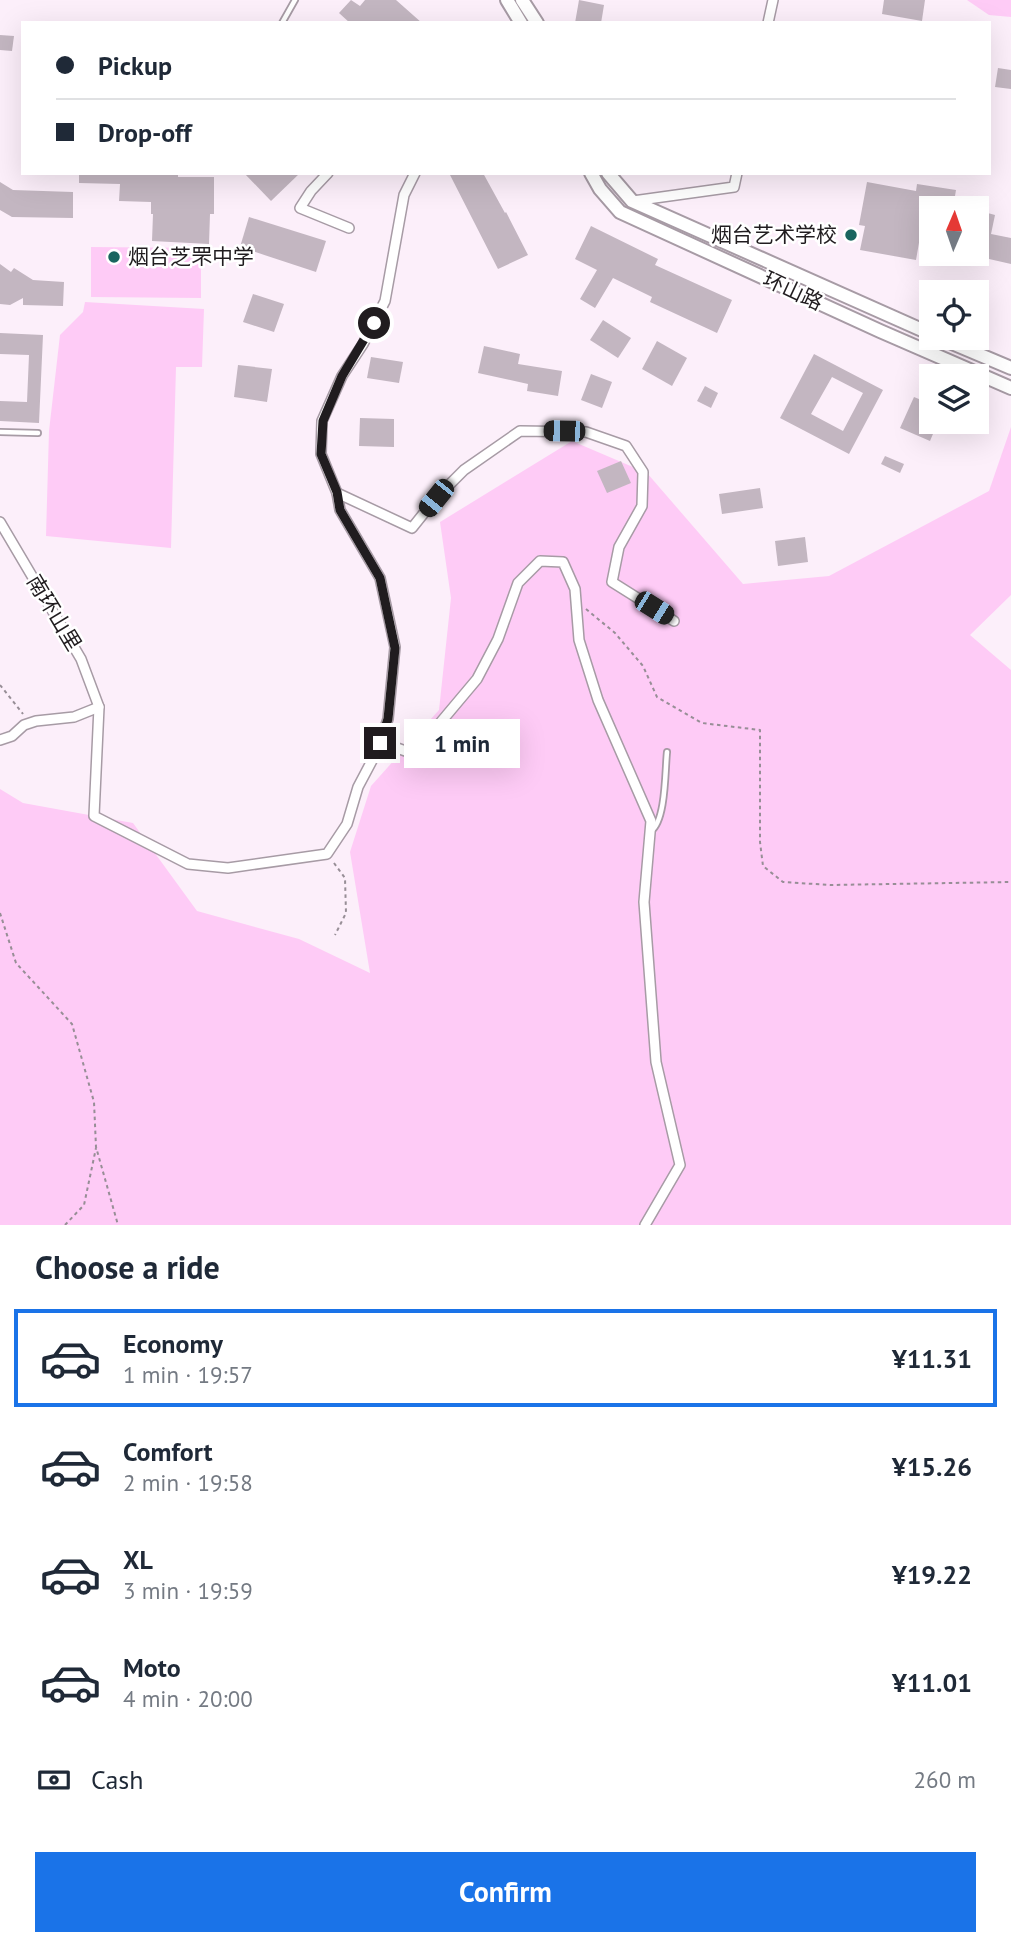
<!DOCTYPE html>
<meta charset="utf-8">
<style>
:root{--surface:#fff;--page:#f6f6f7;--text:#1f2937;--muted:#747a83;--line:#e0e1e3;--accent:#1a73e8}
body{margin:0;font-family:"PT Sans","Noto Sans SC",sans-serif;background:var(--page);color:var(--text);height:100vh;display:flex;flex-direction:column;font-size:26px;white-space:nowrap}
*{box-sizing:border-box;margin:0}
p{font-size:23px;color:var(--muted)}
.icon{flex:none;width:38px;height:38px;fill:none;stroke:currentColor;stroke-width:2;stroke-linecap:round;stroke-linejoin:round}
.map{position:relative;height:1225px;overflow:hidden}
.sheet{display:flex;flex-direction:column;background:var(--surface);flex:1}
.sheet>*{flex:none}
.guide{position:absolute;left:21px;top:21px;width:970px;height:154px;border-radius:0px;box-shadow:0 7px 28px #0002;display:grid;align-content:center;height:154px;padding:0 35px;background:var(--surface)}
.needle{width:46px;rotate:2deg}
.tools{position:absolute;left:919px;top:196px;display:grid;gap:14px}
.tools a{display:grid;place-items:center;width:70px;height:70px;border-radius:0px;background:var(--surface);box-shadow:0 7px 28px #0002;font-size:35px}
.end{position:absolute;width:32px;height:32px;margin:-16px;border:9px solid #201c1f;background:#fff;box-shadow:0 0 0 4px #fff}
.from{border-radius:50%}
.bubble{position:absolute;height:49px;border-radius:0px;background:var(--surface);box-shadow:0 7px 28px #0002;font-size:23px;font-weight:700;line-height:49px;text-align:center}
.car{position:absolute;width:21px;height:42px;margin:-21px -10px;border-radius:9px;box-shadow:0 0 5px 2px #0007;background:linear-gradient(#222 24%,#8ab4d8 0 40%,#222 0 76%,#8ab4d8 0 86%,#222 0)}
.guide b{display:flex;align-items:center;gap:24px;height:66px;font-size:26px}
.guide b+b{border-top:2px solid var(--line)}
.guide i{width:18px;height:18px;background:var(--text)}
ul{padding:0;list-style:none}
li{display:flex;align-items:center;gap:21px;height:98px;margin:0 14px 10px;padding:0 21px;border:4px solid transparent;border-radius:0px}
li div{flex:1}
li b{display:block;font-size:26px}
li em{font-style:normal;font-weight:700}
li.current{border-color:var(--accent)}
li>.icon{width:63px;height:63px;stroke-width:1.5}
h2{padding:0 35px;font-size:32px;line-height:84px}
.pay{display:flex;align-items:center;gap:18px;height:77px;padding:0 35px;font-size:26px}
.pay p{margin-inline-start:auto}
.primary-button{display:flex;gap:14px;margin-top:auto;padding:14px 35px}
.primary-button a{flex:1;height:80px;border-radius:0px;background:var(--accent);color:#fff;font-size:28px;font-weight:700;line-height:80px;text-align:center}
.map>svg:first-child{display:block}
.green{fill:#fecbf6}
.building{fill:#c3b6c1;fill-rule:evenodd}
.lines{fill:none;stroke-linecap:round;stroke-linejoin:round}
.lane-casing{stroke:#a79ba5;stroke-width:8}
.street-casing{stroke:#a79ba5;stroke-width:12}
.secondary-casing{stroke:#a79ba5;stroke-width:16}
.path{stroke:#978e96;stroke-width:2;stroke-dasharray:3.5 3.5;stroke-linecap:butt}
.lane{stroke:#fff;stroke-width:4.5}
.street{stroke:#fff;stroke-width:9}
.secondary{stroke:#fff;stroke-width:12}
.route{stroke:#201c1f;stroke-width:9}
.poi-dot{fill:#19655f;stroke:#fff;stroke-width:2.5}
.labels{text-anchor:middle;stroke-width:5;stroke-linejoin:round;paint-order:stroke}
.poi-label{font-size:21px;fill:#201c1f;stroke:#fff;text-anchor:end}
.street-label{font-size:21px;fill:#201c1f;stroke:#fff}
</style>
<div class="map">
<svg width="1011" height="1225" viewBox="0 0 1011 1225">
<rect width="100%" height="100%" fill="#fceffa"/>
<g class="green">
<polygon points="967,0 1011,0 1011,17 989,15"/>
<polygon points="91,247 201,248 201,298 91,297"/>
<polygon points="85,302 204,309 202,367 176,367 171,548 46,536 49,431 60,335 83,312"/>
<polygon points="1011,427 1011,595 970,635 1011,670 1011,1225 0,1225 0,789 23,803 133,823 197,911 299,939 370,973 350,852 371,786 439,710 451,598 440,522 572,441 647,473 743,584 829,576 989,491"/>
</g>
<g class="building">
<polygon points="351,0 360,6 365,0 396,0 422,23 350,23 339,13"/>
<polygon points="579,0 604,5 601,23 575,23"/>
<polygon points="884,0 925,0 922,21 882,14"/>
<polygon points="0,35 14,36 12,51 0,50"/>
<polygon points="998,68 1011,70 1011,89 995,87"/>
<polygon points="79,173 178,173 178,177 214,177 214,214 210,214 209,244 152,241 153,214 151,214 151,202 119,201 120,184 79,183"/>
<polygon points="244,173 300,173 271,201"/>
<polygon points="449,173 483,173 505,213 506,212 528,255 498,269"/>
<polygon points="0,182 13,190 73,192 73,218 12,217 0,210"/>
<polygon points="867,182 916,191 917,184 956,190 953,208 931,208 931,239 920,237 916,260 860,250 865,226 859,225"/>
<polygon points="984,212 995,215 991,234 1011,238 1011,264 976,256 976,243"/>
<polygon points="249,217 326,241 316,272 240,247"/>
<polygon points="591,226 658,259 655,265 732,300 717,333 650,302 652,297 613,278 595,308 580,299 597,270 575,259"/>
<polygon points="0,264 11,272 14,268 33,280 64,282 63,306 23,305 23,298 10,305 0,304"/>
<polygon points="253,294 284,304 274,332 243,322"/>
<polygon points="603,320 631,338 618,358 590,340"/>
<polygon points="0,333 43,335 39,423 0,421 0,401 27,402 29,355 0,354"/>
<polygon points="657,341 687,358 672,386 642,369"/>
<polygon points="484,346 520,354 518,364 562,371 558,396 527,391 528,384 478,373"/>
<path d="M814,354l69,36 -34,64 -69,-36zM832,377l31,16 -20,38 -32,-17z"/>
<polygon points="371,357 403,362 399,383 367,378"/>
<polygon points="238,365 272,369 267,402 234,397"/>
<polygon points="591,374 612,382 602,408 581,400"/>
<polygon points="705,386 718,393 711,408 697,401"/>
<polygon points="914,397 931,404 931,422 938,422 930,441 900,428"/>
<polygon points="360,418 394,419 394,447 359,446"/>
<polygon points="885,456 904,464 900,473 881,464"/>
<polygon points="621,461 631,483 607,493 597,471"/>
<polygon points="760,488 763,508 722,514 719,494"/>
<polygon points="805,537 808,562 778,566 775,541"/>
</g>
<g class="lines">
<defs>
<g id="lane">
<polyline points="282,23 295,0"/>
<polyline points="0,432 38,433"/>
<path d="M651,831c15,-10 14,-61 16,-79"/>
</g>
<g id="street">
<polyline points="768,23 773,0"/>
<polyline points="328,173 311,191 300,208 349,228"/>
<polyline points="633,201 734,187 737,173"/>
<polyline points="337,493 412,528 436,498 464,470 520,431 586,432 626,446 643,472 642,506 619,547 612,582 674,621"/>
<polyline points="0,522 81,659 99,707 94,816 188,864 228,868 327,854 347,824 358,787 376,753 388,719 395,647 380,578 340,510 337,493 321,454 322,421 342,376 363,344 385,301 404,195 415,173"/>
<polyline points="0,740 12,736 24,725 36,721 74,717 99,707"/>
<polyline points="397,748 414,754 477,679 498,639 518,583 540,561 563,562 575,589 579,640 598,700 651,821 644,902 656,1062 680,1165 645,1225"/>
</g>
<g id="secondary">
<polyline points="507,0 521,23"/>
<polyline points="522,0 537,23"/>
<polyline points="591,173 600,189 620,212 880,331 1011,388"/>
<polyline points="608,173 632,201 931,334"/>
<polyline points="940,338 1011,368"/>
</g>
</defs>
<use href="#lane" class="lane-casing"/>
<use href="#street" class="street-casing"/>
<use href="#secondary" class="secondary-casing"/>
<g class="path">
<polyline points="586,609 615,633 643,666 657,697 702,723 760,730 760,842 763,866 783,882 830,885 1011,882"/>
<polyline points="0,685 23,714"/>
<polyline points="334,863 345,878 346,913 335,935"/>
<polyline points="0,913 16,963 72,1024 94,1102 96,1147 118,1225"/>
<polyline points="65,1225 84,1205 96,1148"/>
</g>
<use href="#lane" class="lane"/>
<use href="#street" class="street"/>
<use href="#secondary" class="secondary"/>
</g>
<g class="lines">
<polyline class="route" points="374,323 342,376 323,421 321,454 337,492 340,510 380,578 395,648 388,719 380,743"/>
</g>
<g class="poi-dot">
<circle cx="851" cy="235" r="7"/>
<circle cx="114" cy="257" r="7"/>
</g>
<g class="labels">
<g class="poi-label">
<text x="837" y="242">烟台艺术学校</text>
<text x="128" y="264" text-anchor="start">烟台芝罘中学</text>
</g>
<g class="street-label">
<text transform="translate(793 291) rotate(25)" y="7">环山路</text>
<text transform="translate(54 613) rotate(59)" y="7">南环山里</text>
</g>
</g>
</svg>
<div class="tools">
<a><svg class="needle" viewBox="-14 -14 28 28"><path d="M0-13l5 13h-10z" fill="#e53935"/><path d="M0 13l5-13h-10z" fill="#747a83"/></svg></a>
<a><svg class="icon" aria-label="locate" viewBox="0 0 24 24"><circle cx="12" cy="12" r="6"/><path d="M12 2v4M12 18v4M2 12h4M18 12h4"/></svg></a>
<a><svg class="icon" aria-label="layers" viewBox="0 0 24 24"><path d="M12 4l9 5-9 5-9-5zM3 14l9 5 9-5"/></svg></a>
</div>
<i class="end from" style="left:374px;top:323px"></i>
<i class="end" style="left:380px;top:743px"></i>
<div class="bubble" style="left:404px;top:719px;width:116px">1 min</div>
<i class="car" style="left:564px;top:431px;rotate:271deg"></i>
<i class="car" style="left:436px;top:498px;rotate:219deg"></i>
<i class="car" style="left:654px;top:608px;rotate:122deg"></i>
<div class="guide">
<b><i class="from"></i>Pickup</b>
<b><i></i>Drop-off</b>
</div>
</div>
<section class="sheet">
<h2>Choose a ride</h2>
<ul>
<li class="current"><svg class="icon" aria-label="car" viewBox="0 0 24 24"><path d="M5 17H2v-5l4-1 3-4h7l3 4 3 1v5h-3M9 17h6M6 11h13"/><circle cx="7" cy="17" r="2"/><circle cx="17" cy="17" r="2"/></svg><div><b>Economy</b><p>1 min · 19:57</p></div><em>¥11.31</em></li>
<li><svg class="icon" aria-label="car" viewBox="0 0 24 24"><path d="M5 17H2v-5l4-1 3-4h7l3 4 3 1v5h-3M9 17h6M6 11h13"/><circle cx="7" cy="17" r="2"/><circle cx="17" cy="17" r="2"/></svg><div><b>Comfort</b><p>2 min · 19:58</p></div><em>¥15.26</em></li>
<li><svg class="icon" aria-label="car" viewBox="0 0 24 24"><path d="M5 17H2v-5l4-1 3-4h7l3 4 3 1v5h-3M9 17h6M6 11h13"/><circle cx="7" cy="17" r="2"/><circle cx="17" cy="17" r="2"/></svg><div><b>XL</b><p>3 min · 19:59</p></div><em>¥19.22</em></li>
<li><svg class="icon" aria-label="car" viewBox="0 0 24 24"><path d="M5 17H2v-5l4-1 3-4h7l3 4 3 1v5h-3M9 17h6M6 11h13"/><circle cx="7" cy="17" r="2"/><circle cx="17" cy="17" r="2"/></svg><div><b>Moto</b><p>4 min · 20:00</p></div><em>¥11.01</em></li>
</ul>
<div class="pay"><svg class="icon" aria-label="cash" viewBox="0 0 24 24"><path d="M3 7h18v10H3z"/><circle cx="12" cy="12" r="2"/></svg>Cash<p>260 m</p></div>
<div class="primary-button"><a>Confirm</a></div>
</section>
